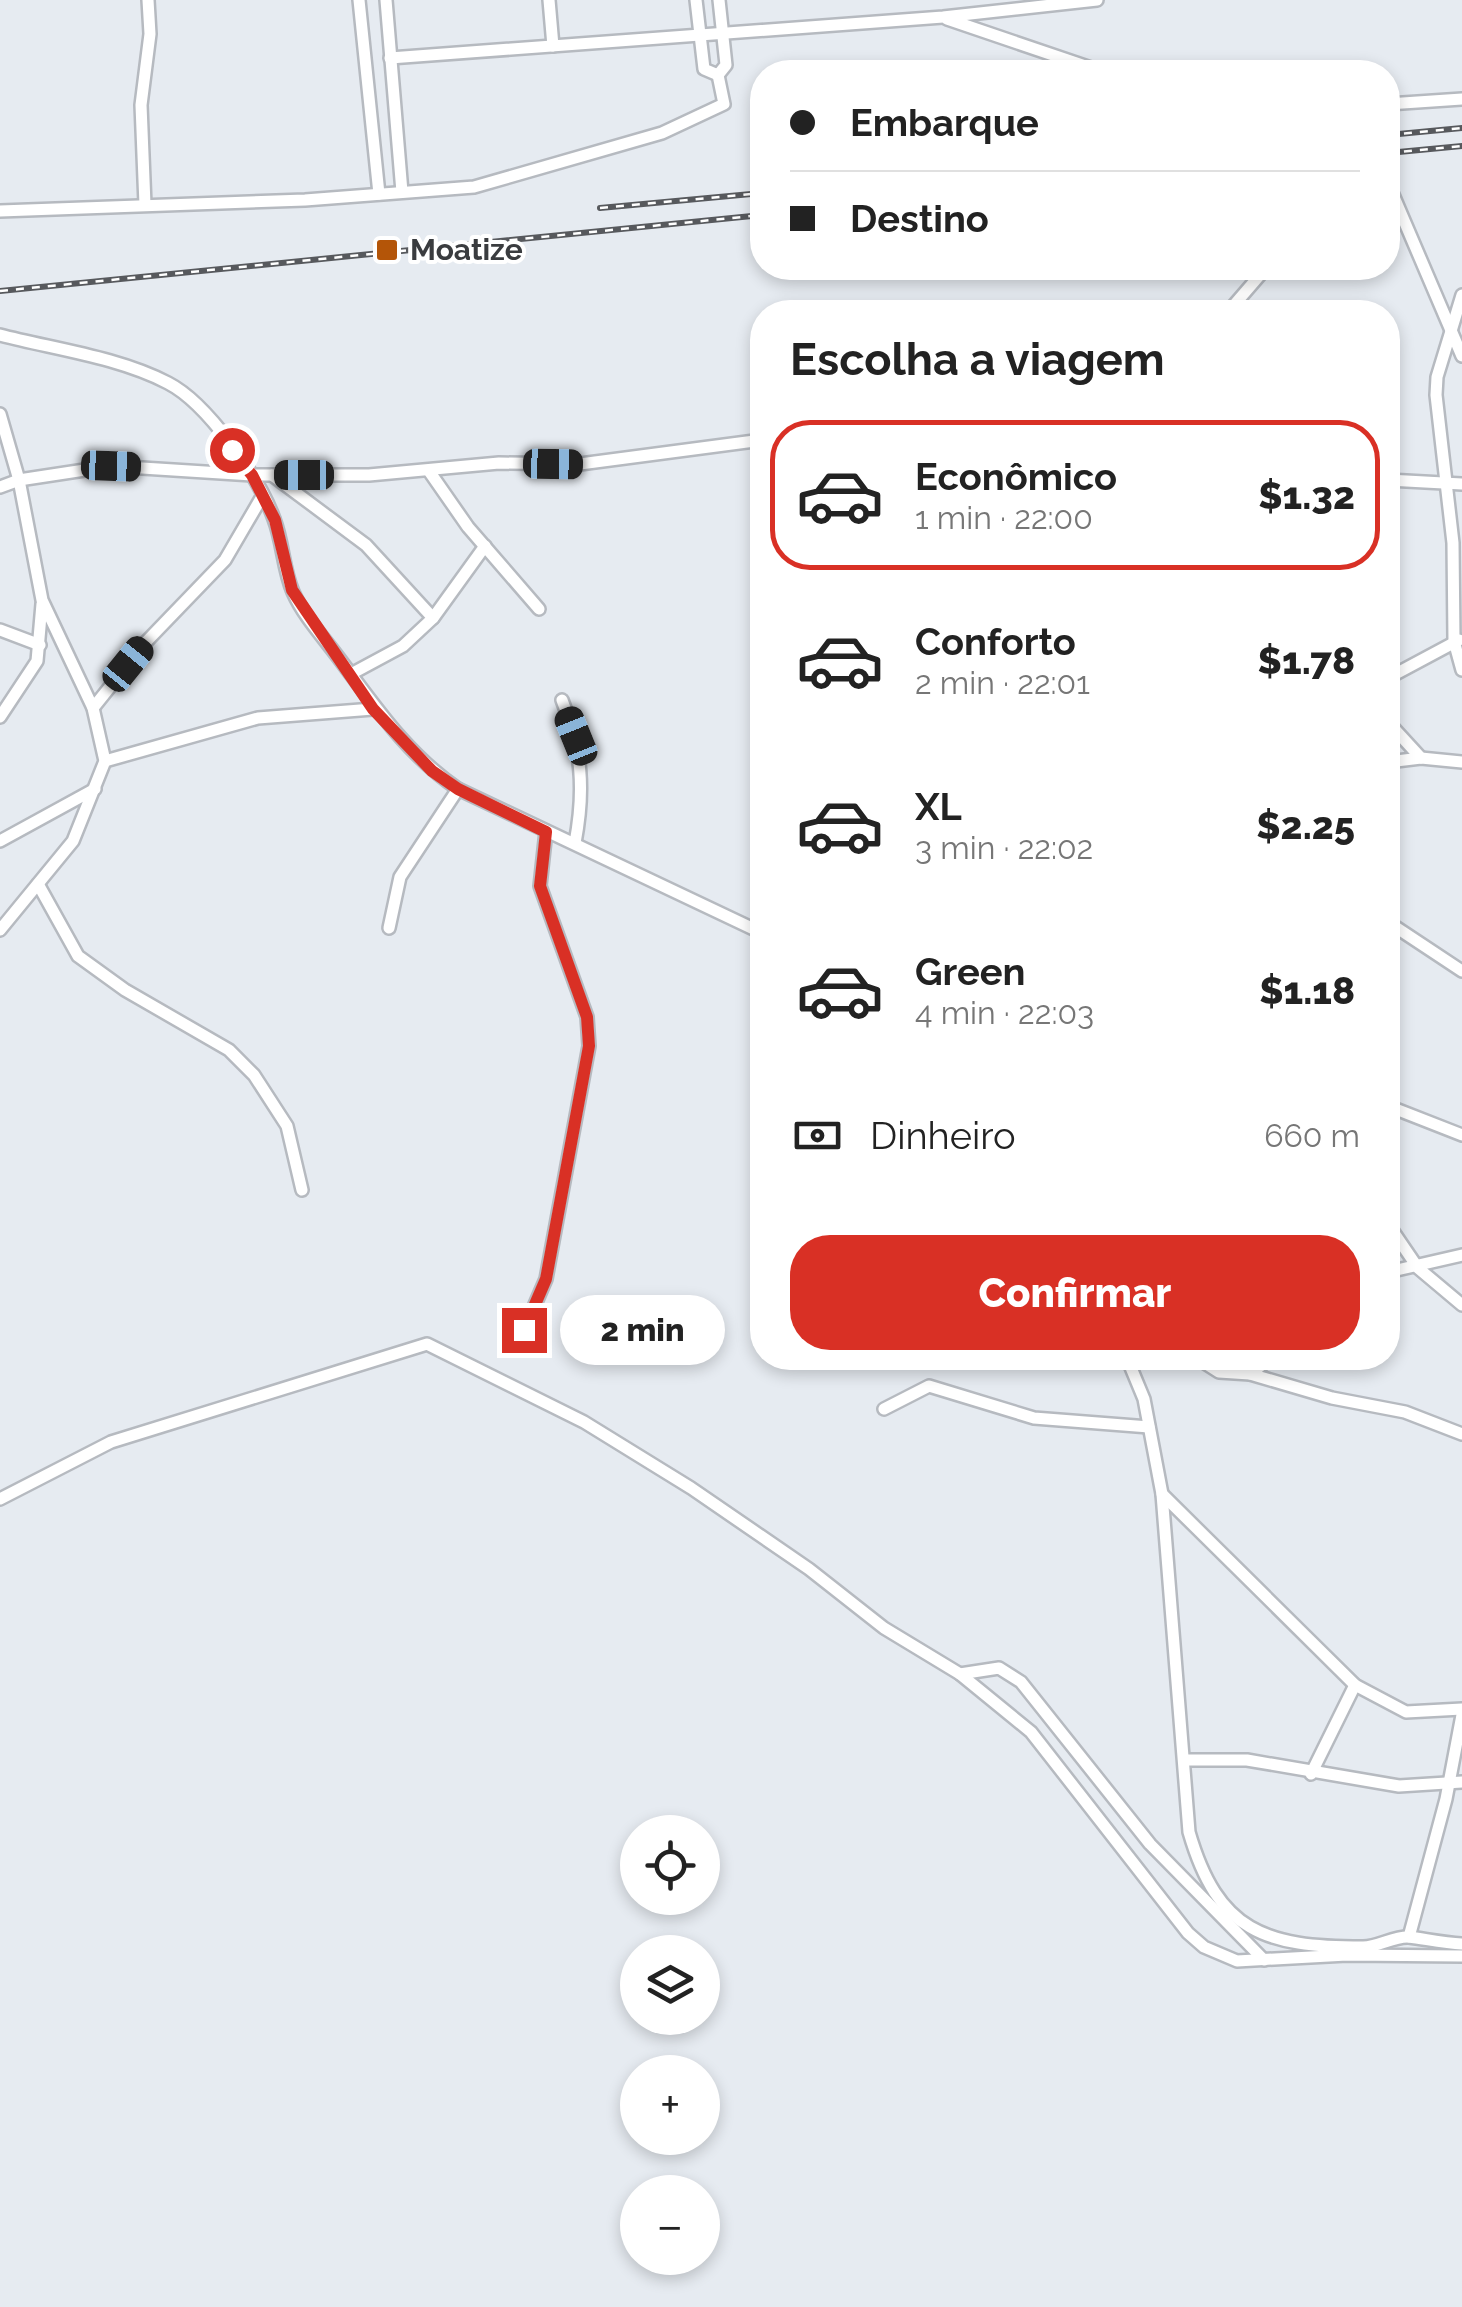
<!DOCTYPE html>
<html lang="pt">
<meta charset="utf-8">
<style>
:root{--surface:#fff;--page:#f6f6f6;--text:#222;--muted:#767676;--line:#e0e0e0;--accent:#d93025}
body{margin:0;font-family:Raleway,sans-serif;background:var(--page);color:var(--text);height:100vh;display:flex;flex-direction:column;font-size:38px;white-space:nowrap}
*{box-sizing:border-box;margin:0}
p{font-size:32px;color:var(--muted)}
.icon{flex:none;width:55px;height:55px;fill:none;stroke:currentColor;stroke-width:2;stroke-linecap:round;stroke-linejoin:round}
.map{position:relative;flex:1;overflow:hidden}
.side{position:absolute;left:750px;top:300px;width:650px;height:1070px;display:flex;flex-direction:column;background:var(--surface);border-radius:40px;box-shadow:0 5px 15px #0003}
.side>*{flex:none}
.guide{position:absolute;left:750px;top:60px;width:650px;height:220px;border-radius:40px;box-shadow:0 5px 15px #0003;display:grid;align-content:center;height:220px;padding:0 40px;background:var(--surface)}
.controls{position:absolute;left:620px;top:1815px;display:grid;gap:20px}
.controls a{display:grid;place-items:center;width:100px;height:100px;border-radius:50%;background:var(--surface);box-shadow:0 5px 15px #0003;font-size:50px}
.end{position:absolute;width:45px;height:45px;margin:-22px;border:12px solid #d93025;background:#fff;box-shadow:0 0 0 5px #fff}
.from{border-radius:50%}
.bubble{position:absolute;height:70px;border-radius:35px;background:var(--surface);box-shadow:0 5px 15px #0003;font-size:32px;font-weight:800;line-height:70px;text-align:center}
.car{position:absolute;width:30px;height:60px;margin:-30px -15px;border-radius:12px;box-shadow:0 0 8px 2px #0007;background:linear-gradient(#222 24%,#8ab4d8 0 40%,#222 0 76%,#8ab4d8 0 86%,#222 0)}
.guide b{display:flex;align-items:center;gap:35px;height:95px;font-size:38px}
.guide b+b{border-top:2px solid var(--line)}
.guide i{width:25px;height:25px;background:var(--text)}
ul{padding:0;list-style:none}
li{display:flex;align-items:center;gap:30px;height:150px;margin:0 20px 15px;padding:0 20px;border:5px solid transparent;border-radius:40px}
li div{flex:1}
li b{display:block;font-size:38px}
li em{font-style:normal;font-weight:800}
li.selected{border-color:var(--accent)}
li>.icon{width:90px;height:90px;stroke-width:1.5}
h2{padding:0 40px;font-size:45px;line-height:120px}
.pay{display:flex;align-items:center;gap:25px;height:110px;padding:0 40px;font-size:38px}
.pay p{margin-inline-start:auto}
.action{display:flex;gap:20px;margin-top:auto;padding:20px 40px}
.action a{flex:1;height:115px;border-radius:40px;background:var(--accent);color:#fff;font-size:40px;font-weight:800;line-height:115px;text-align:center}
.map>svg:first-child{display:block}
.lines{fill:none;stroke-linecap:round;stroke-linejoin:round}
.minor-casing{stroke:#b6bac0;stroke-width:16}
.minor{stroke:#fff;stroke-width:11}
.rail-casing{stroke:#57595d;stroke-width:6}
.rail{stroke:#fff;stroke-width:2.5;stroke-dasharray:8;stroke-linecap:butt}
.route{stroke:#d93025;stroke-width:12}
.poi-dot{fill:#b45508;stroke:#fff;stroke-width:4}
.labels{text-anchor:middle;stroke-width:8;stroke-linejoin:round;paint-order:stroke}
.poi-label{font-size:30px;font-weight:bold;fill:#3a3c3f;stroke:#fff;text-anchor:start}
</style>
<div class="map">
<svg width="1462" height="2307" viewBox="0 0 1462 2307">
<rect width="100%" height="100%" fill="#e6ebf1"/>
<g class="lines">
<defs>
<g id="minor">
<polyline points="359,0 379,194"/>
<polyline points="386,0 402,192"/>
<polyline points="549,0 553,46"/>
<polyline points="696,0 704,69 718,75 726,65 719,0"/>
<polyline points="947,19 1103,72"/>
<polyline points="390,58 943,17 1097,0"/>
<polyline points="1388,104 1462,99"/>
<polyline points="1388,183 1462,356"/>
<polyline points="145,205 141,105 150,34 148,0"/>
<polyline points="0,211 305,200 474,187 662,133 724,104 718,75"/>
<polyline points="1462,295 1437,377 1436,395 1453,543 1454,641 1462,670"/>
<polyline points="1228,312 1266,268"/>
<path d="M0,335c54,14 118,22 168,48 39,20 91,94 106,136 9,23 9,50 19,73 11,25 32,47 48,69 36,48 66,93 117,128l304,144"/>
<polyline points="0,414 19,480 42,600 93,708 105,761 73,841 0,930"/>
<polyline points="429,471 468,527 539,609"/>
<polyline points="272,475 366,545 433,618"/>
<polyline points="1388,480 1462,484"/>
<polyline points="0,487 19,480 111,466 252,475 369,475 499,463 580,464 762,440"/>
<polyline points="0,630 40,645"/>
<polyline points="351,674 403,646 433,618 485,546"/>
<polyline points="1388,678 1459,640"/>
<path d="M562,700c20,50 23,90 13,143"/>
<polyline points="93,708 146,642 225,560 263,495"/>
<polyline points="0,717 37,661 42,604"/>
<polyline points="1388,722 1421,758"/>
<polyline points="105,761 258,718 373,709"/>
<polyline points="1388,762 1421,758 1462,762"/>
<polyline points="0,841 95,789"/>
<polyline points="38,884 78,956 125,990 229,1050 254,1075 287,1126 302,1190"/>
<polyline points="1388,922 1462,971"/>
<polyline points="389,928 400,877 458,789"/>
<polyline points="1388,1106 1462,1135"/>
<polyline points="1388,1224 1418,1268 1462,1305"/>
<polyline points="1388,1272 1462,1255"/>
<polyline points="524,1330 546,1279 589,1046 587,1017 540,886 546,831"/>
<path d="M1127,1358l17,41 18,95 27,338c29,100 76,115 174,115 15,0 31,-11 46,-10 16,2 35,6 53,7"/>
<polyline points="1197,1358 1219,1372 1250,1374 1332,1398 1405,1412 1462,1434"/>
<polyline points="1250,1374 1271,1358"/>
<polyline points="884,1409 929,1386 1034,1418 1149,1427"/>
<polyline points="1162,1494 1355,1685 1406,1712 1462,1709"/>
<polyline points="0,1499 111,1442 427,1344 584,1422 691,1488 809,1569 884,1628 960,1674 1031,1732 1188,1933 1204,1947 1237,1961 1347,1955 1462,1956"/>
<polyline points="960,1674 999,1668 1021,1682 1150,1844 1264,1960"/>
<polyline points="1184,1760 1247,1760 1399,1786 1462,1782"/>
<polyline points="1311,1774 1355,1685"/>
<polyline points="1409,1937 1446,1799 1462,1715"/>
</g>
</defs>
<use href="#minor" class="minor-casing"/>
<use href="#minor" class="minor"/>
<defs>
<g id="rail">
<polyline points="1388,135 1462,128"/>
<polyline points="1388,153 1462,146"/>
<polyline points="600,208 762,193"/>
<polyline points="0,291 762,215"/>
</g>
</defs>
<use href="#rail" class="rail-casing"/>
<use href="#rail" class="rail"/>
</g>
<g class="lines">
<polyline class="route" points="232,450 252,475 275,520 292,590 373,709 432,771 458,789 546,832 540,886 587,1017 589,1046 546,1279 524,1330"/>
</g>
<rect class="poi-dot" x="375" y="238" width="24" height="24" rx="5"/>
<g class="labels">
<g class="poi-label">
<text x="410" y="260">Moatize</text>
</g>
</g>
</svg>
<div class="controls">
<a><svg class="icon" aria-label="locate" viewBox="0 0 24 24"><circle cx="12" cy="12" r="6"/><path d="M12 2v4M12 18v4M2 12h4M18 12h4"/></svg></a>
<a><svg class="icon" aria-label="layers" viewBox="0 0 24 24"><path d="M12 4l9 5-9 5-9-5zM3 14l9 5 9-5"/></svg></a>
<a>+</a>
<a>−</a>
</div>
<i class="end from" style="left:232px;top:450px"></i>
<i class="end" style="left:524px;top:1330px"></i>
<div class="bubble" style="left:560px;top:1295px;width:165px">2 min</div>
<i class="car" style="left:553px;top:464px;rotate:91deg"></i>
<i class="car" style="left:111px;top:466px;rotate:92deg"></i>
<i class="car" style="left:304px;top:475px;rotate:270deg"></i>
<i class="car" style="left:128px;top:664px;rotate:39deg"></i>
<i class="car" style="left:576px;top:736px;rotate:338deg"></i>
<div class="guide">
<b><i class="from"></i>Embarque</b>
<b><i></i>Destino</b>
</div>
<section class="side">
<h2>Escolha a viagem</h2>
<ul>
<li class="selected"><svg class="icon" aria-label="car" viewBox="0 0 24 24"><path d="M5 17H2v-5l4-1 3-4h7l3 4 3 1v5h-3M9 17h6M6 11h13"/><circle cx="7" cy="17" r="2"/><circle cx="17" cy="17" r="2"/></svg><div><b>Econômico</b><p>1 min · 22:00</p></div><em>$1.32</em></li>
<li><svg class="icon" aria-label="car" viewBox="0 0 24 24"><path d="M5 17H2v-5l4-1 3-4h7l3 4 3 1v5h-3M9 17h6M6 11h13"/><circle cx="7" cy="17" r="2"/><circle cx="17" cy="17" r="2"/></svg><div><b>Conforto</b><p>2 min · 22:01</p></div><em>$1.78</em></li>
<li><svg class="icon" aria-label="car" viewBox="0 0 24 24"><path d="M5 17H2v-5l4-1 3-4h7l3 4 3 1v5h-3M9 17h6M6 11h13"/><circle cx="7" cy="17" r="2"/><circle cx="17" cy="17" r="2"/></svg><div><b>XL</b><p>3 min · 22:02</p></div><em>$2.25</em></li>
<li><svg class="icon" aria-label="car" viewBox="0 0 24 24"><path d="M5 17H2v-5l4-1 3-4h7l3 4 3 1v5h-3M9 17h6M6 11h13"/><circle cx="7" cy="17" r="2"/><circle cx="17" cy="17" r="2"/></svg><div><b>Green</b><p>4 min · 22:03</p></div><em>$1.18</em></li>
</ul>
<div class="pay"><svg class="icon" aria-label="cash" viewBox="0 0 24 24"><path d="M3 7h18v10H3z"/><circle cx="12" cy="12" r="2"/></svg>Dinheiro<p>660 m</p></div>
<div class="action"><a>Confirmar</a></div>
</section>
</div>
